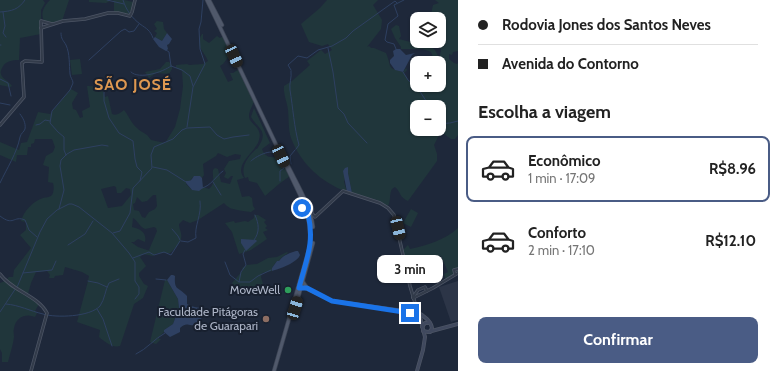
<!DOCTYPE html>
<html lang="pt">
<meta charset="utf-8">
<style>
:root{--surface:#fff;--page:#f2f2f2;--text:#222;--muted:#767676;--line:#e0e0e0;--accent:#4a5c85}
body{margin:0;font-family:Cabin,sans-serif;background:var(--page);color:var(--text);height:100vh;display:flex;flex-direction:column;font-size:15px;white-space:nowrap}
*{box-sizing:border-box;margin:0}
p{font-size:13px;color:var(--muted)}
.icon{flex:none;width:22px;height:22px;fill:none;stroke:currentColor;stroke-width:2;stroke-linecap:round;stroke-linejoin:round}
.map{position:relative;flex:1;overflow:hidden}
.sheet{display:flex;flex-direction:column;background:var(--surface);width:320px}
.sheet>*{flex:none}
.top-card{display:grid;align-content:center;height:88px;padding:0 20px;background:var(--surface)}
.controls{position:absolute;left:410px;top:12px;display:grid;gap:8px}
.controls a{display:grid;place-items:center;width:36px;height:36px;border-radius:8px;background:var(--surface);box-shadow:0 1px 3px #0004;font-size:20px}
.end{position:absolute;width:18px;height:18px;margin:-9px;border:5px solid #1a73e8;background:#fff;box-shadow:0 0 0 2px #fff}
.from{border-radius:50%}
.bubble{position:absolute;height:28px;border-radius:8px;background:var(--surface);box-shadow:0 1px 3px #0004;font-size:13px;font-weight:700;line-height:28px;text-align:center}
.car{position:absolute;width:12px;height:24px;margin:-12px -6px;border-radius:5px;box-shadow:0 0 3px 1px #0007;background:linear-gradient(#222 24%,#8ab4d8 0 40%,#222 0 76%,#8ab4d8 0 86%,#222 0)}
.top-card b{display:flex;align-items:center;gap:14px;height:38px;font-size:15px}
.top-card b+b{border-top:1px solid var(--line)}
.top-card i{width:10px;height:10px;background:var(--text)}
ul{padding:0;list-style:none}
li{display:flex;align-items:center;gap:12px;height:66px;margin:0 8px 6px;padding:0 12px;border:2px solid transparent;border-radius:8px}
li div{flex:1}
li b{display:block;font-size:15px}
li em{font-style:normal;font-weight:700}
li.on{border-color:var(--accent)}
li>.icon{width:36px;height:36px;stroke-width:1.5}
h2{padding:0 20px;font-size:18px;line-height:48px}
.action{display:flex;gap:8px;margin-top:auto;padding:8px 20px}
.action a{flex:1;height:46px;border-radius:8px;background:var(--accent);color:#fff;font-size:16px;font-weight:700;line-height:46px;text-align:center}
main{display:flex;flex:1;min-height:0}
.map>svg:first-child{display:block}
.airport{fill:#2c3547}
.green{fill:#20363b;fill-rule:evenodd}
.water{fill:#2e4061}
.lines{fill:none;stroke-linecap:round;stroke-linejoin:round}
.stream{stroke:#2e4061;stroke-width:1}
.tertiary-casing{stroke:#4d5565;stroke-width:3.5}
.secondary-casing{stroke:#4d5565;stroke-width:4}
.primary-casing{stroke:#3c4454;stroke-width:4.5}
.tertiary{stroke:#323b4a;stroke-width:2}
.secondary{stroke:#40495e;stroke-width:2.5}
.primary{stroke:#50596b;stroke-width:3}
.route{stroke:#1a73e8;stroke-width:5}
.leisure-dot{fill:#2e9e5b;stroke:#18202f;stroke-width:1.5}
.education-dot{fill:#8d6e63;stroke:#18202f;stroke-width:1.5}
.labels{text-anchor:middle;stroke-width:4;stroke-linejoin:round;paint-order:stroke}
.poi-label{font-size:12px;fill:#adb5c7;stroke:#18202f;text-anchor:end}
.district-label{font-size:16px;font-weight:bold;letter-spacing:1px;fill:#de9851;stroke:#18202f}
</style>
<main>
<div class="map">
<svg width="458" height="371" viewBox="0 0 458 371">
<rect width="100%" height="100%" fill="#1e283a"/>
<polygon class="airport" points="458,281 458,320 451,322 439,287"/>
<g class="green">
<path d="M0,0h43l2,3 -4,7v24l-21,4 -1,22c-7,0 -14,1 -17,8 -1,2 -2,4 -1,6 1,5 8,7 11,12l-2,1 -10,-2z"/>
<path d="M50,0h19l-7,21 -8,2 -10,-2c-4,-8 0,-15 6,-21z"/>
<polygon points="89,0 124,0 133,2 129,16 114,12 114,1 112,0 106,3 89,2"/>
<path d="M327,0h51l-5,5 9,15 -1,9 -14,18 2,-1 2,2h3l12,5c6,14 0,15 17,19l3,-4 1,2 -3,3 7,11 1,1v-2h4l2,4 6,5 3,-7h12v-22h-16v-5l5,-2 4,5 1,-4 -2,-5 -8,-3h-22v-2l-6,-9 -4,-9 5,-4 3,1 2,10 -2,3 19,5v-3h12l-1,4 6,5 4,8 2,-7 -1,-8 -3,-2h2v-22h-9l3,-14 6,-2 -4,-3h23v51l-5,1 -1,3 -3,-1v5l5,4 3,1 1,-1v72l-3,4h-4l-7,-5 -5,1 -5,10 3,9v7l-29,40c-9,-4 -7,-9 -13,-14l-3,2c-3,5 -1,12 -4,17l-11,-6 -25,-7 -4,-20v-5l-4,14 3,10c-26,-10 -46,-28 -56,-54 -3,-9 -2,-19 -3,-28 -1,-8 -5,-17 -4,-24l8,-5 18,-16 -3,-4 14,-11 4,4 7,-4 -4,-6 -6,2 -13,-4 -8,-18 19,-16zM417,107h22v22h-22z"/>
<polygon points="157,21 163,22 164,29 167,33 162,41 155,37 157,33 154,31 157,29 154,24"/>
<path d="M202,34h1v5l6,4 8,-7 3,2 3,-2 9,20h-3l-6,8 -3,2 8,16 5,-2 -3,-7h3l6,-4 15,32c-1,4 -5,10 -5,15 0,9 14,10 10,24 -3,12 -26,24 -15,38l-7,2 5,17 7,-1 3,2 1,8 2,3 -4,3c-3,0 -20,-3 -21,-4 -2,-1 -4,-3 -6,-5l-26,17 -8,3 -7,-3 -4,4c0,4 1,5 2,9 2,8 -5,15 -11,20h-13l-4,3 -10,-2 -3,3 6,9 -7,7v3l5,8 4,2 -5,12 -9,6 -14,42c-8,2 -15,-4 -21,-9l1,-7 -23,-8 11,-41 1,-5 -7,-4 -17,-5 -2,8 -8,1 -1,2h-5l1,-3 -3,-4 -11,1 -5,11 -3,11 -22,-14 3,-3h4l1,-7 17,-22 -11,-13 6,-5v-8l-5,-1c3,-10 12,-20 22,-23 3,-1 6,0 9,-3 2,-3 2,-9 1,-12l-5,-1 1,-15 -6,-2 3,-9 7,-4 2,-5 -3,-8h-17l-1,4 -3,1v3h-3l-1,8h-10l-1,7 -16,-7v-13l19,8 2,-7 6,-1 11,-30 12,2 21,-25 7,4 -6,10 1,6 3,1 4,8 3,-1 -1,-6 8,-4 -3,-21h2l12,1 4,10 3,-1 4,18c5,2 8,-1 12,-4 5,6 7,13 13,18 6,6 9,4 14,12l14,3 10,-16 5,-18 3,-23 -1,-15 -6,-3v-3l11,-1 2,1 14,-1 5,-3c-4,-11 -14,-14 -6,-27zM218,153l9,4 8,-3 6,1 -1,4 -11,2 -5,8 2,4 -2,4 4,2 3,-3h2l-3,8 -9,-2 -3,-13 -3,-1 -2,2c-1,7 3,13 -4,19l-6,-2 -11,3 -6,-6v-3h4l3,-4 6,-1 3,2 2,-3 -1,-11 13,-8zM114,186l2,1 1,6h4l5,-5 4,1 1,6 -9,11 -14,2 -7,-19zM153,195h3l1,11 -2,3 -6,3 -4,6 -3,-1 -3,-6 -5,-1 -1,-6 2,-1 2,-6 5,5 5,-1zM133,218c5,3 6,8 12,11l9,-2 2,1 1,3 -8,19 1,1 -12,-4 -7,-5h3l4,-3 7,3c2,-10 -5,-13 -13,-15z"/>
<polygon points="80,59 82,74 72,75 70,60"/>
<polygon points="166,62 169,62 172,65 172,69 169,74 156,73 149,78 145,72 160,69"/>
<path d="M254,108l16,35 -8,6c2,6 6,9 13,8l-3,-9 3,-2 15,30 -11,8 -14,12 -8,-13 -8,-2 -1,-4 -3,1c-5,-12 3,-21 11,-29h1c12,-18 3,-18 -6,-32z"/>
<polygon points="411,209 418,213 411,227 403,223"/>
<polygon points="254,215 258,215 266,220 264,222 267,226 265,228 268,230 263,232 267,239 251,250 239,254 232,232 225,223 234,221 235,223 245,221 248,222 254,218"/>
<path d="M458,228v45l-12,8 -2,-7 4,-2 -7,-16 -8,2 -4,-3 -10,2v6l-12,3 -4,-16 5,-5 2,4c18,-4 35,-9 48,-21z"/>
<polygon points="287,252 288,253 281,258 279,261 277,261 272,268 272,271 262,273 261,277 263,284 237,292 232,283 243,270 242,268 247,265 257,264 268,258 277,257"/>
<polygon points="165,280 167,280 178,299 179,308 173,324 164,330 164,332 159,337 159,339 161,339 156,344 150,342"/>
<path d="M5,281l34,23 -4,7 2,2 -2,4c-9,-4 -19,0 -21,11 -1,3 0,6 0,9 -1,8 -4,17 -6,25h-6v-9l-2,-4v-66z"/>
</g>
<g class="water">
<polygon points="167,33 172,39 169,44 167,45 168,49 166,51 159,47 153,39 155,37 162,41"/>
<polygon points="396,49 400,49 406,55 415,53 412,55 403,72 395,70 390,63 390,60 394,56 393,51"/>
<polygon points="348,167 348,173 352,193 347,192 343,171 345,168"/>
<path d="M194,176h6l2,2 1,10 -4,3 -7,-1 -6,-7v-2c6,0 5,-1 8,-5z"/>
<polygon points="241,239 256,240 257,241 246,251 241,243"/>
<path d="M296,251h2l2,4c-3,8 -21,14 -28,16v-3l5,-7h2c4,-6 11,-8 17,-10z"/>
<path d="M171,275h2l2,1c-1,15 3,10 12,20v8c6,4 13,3 15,5v8l-3,6c-2,0 -4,1 -5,2 -7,1 -7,-3 -14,3v4l-10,5 -6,-5v-2l9,-6 6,-16 -1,-9 -11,-19z"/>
</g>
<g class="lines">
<g class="stream">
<polyline points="107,0 124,4"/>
<path d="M123,0c3,10 9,18 17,24 7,5 10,6 13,14"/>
<path d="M0,12c12,-1 18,-2 25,-12"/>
<polyline points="3,12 5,26 3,33 6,37"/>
<path d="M61,33c0,6 2,7 5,12 4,9 3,19 4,29 0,3 3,6 3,9l-3,7 -18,21 -2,12 8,9 6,5v13l2,5"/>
<polyline points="0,45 1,45"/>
<polyline points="328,48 333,72 338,108 344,114 348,123 367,143"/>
<polyline points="396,49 394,44 387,42 385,40 388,24 398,16 394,5 404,0"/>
<polyline points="166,50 169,52 171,66"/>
<polyline points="89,60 121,31 125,29 129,32 134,31 139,24"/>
<polyline points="171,66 182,70 190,76 193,86"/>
<polyline points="291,70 288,65 298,56 307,58 318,50 332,46 346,38 353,31 395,1 397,3"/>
<path d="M291,71c1,7 -2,12 -1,19 3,18 4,37 9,55l-3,4"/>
<path d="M131,72c8,8 32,0 40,-6"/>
<polyline points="403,72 408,80 419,90 430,107"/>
<polyline points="0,79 8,83 11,96"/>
<polyline points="96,85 104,91 104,101 109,118 119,133 133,141 135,159 137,167 142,172 140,181"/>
<polyline points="0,103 10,105"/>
<polyline points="439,121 440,124 449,123"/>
<polyline points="450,123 458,121"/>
<polyline points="36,125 40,124 45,120 50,121"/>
<polyline points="187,127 193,87 205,64 200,49 199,29 201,22 203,0"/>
<path d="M251,161c4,-4 20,-13 26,-7 4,3 5,10 7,14l-4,3v10"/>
<polyline points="291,164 290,156 295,150"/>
<polyline points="153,167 167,170 186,182"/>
<polyline points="213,182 221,195"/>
<path d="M0,183c7,-15 17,-30 20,-46 1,-4 4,-5 5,-8 1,-6 -2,-11 -5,-15"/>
<path d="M202,188c9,-2 14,-12 21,-17"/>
<polyline points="59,209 64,190 60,166 61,160 67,154 74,150 102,145 108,146"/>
<path d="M0,216c14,11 13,-1 25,4l4,10 8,7"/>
<polyline points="172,229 178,236 180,240"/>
<polyline points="113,233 120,231 130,213 133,188 152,168 151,155 154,147 173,139 182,130 187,128 210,127 217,135 224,139 233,137 249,135"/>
<path d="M254,240c6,-8 5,-16 1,-25"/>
<path d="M181,241l7,1 8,-4c-2,-12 6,-23 4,-37"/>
<polyline points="68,245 85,234 93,221"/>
<polyline points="133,258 149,252 154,255 164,252 171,255 180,241"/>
<polyline points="225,262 230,275 239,282 250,282 258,276 271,270"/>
<polyline points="23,273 52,270 56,261"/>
<polyline points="156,279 166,280"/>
<polyline points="88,281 98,283 107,287"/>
<polyline points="239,282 241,272 246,265 243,254 245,250"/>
<path d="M6,304c13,1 24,7 37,10 13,4 47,3 57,-8 5,-7 5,-16 9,-23l10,-4"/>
<polyline points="97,309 103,319 112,346"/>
<polyline points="0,312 18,285 40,232 47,219 57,210 69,204 72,204 79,207 112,233 129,253 135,262 135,281 139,287 139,294 135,299"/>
<path d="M136,354c11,-5 18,-15 29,-21"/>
</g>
<defs>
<g id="tertiary">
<polyline points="41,28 63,21 85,19 108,13 118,13 130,16 132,12 135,0"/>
<polyline points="0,125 24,97 22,63 25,61 42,62 41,21 52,24"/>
<polyline points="311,212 315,217 343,191 380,203 388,208 394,215 410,286 418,313"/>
<path d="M0,274c12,17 37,21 47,39l-16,58"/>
<polyline points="455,274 454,270 458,269"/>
<polyline points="413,297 418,290 425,287 427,291"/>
<polyline points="413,298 433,288 458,273"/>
</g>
<g id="secondary">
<path d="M301,286l31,15 86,12c6,2 13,9 14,15l-2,4"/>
<polyline points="422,327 425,323 430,323"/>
<polyline points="423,331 428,332 458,324"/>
<polyline points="417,371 423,350 425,337 419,313"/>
</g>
<g id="primary">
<path d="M207,0l96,201c6,17 8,28 7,45l-36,125"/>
<polyline points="209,0 222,25"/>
<path d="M286,162c10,21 24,42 27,65"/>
<circle cx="307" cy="209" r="5"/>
<polyline points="303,282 307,288"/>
<polyline points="295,309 313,243"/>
</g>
</defs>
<use href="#tertiary" class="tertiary-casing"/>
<use href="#secondary" class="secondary-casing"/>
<use href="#primary" class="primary-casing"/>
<use href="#tertiary" class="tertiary"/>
<use href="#secondary" class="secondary"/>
<use href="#primary" class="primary"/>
</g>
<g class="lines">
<path class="route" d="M302,208l2,4 4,2c7,29 -2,46 -9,74h8l25,13 78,12"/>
</g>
<circle class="leisure-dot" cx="288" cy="290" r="4"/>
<circle class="education-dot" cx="266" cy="319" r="4"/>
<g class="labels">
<g class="poi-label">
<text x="280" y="294">MoveWell</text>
<text x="258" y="316">Faculdade Pitágoras<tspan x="258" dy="14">de Guarapari</tspan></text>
</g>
<g class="district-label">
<text x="133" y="90">SÃO JOSÉ</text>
</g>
</g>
</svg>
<div class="controls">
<a><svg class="icon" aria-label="layers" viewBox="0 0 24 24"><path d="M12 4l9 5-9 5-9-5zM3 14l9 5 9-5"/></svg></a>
<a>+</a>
<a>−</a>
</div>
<i class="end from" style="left:302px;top:208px"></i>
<i class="end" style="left:410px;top:313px"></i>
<div class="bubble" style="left:377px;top:255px;width:66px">3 min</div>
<i class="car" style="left:234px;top:56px;rotate:155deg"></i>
<i class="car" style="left:281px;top:156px;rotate:155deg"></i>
<i class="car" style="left:398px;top:228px;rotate:167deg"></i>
<i class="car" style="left:295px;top:308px;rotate:17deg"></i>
</div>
<section class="sheet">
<div class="top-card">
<b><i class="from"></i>Rodovia Jones dos Santos Neves</b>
<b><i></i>Avenida do Contorno</b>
</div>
<h2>Escolha a viagem</h2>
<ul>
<li class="on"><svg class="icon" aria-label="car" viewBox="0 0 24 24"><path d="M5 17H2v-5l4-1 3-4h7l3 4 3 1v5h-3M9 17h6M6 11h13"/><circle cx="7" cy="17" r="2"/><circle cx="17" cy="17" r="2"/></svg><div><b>Econômico</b><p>1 min · 17:09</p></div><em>R$8.96</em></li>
<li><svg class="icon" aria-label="car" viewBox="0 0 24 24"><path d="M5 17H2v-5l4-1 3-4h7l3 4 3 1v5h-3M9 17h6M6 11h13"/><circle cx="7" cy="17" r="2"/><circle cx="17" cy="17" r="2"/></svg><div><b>Conforto</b><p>2 min · 17:10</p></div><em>R$12.10</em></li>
</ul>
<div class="action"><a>Confirmar</a></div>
</section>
</main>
